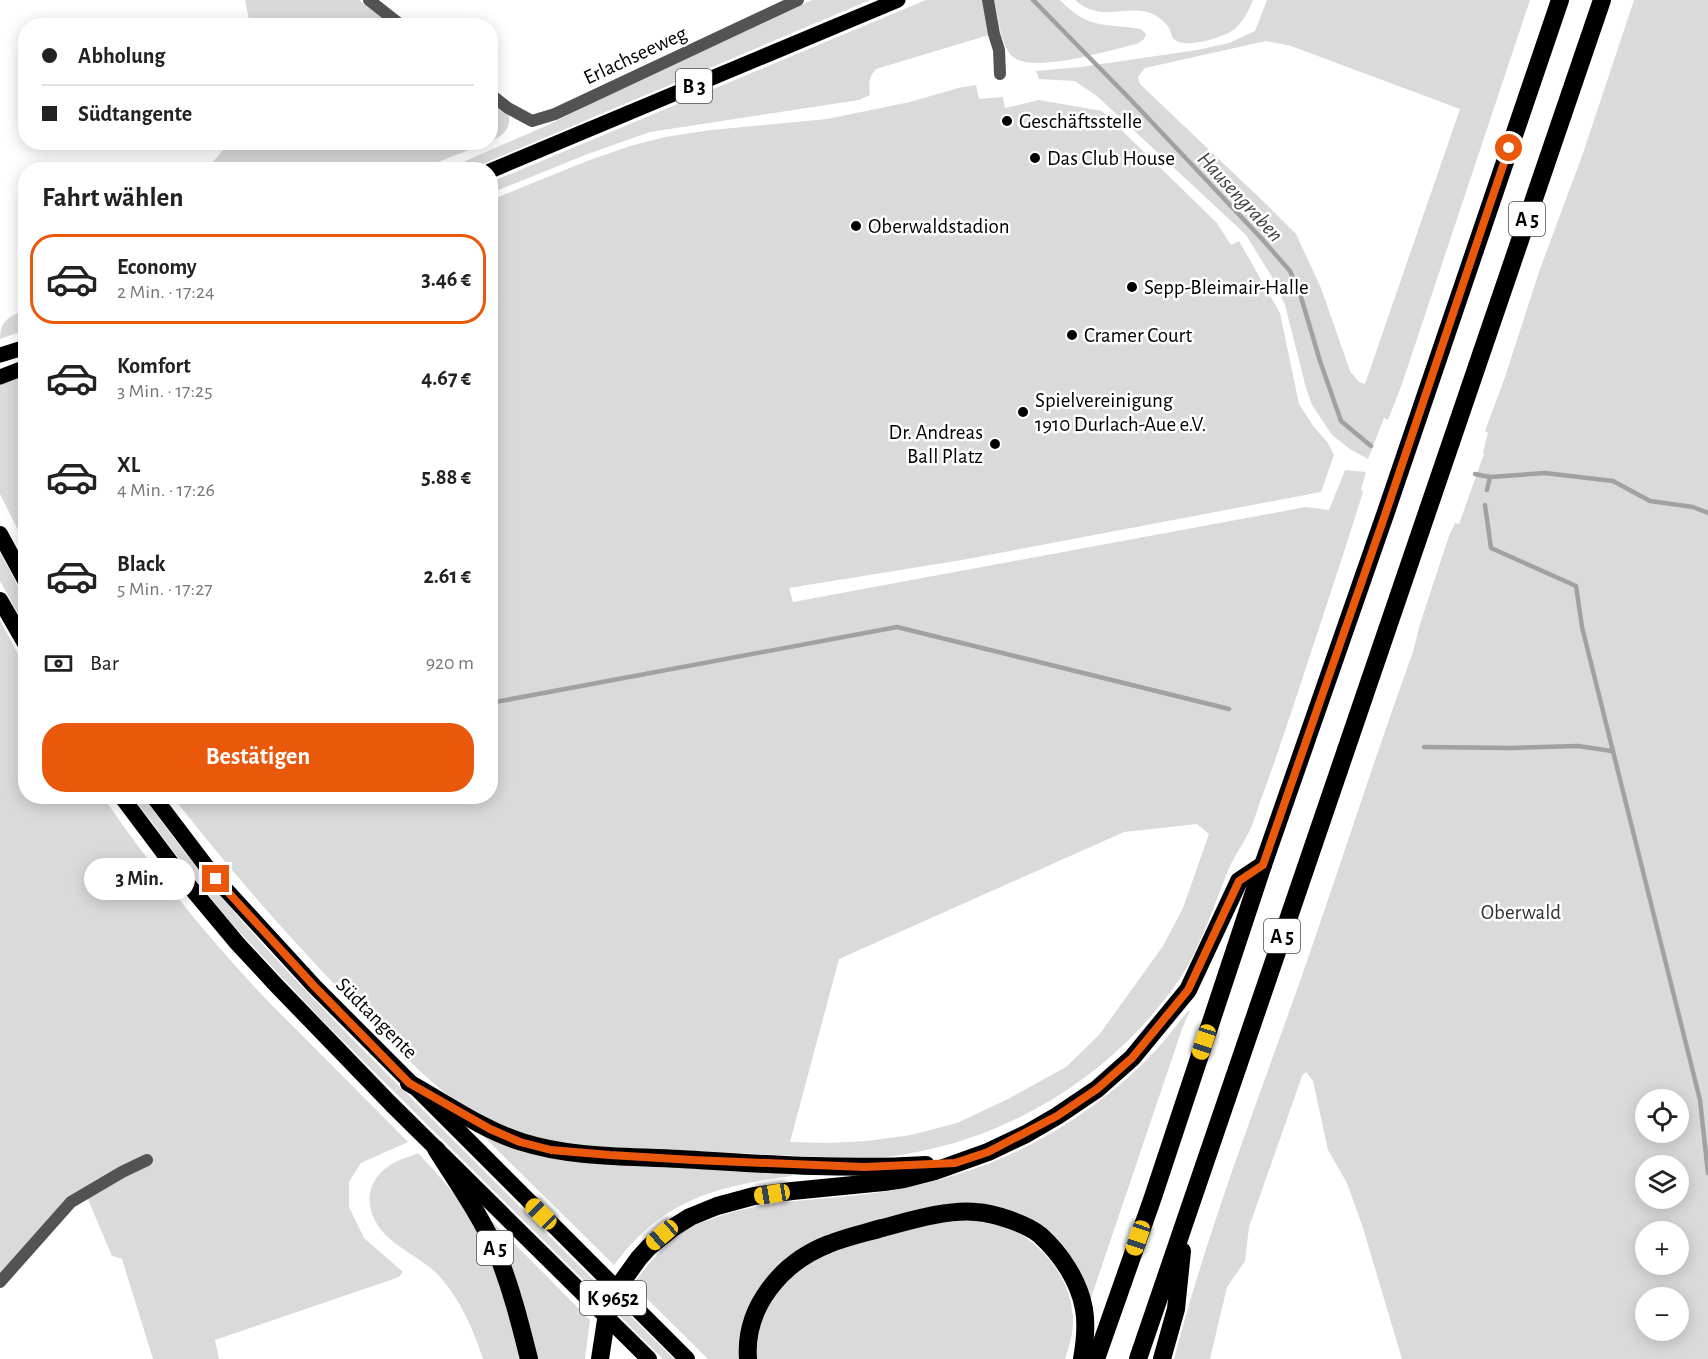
<!DOCTYPE html>
<html lang="de">
<meta charset="utf-8">
<style>
:root{--surface:#fff;--page:#f2f2f2;--text:#222;--muted:#767676;--line:#e0e0e0;--accent:#ea580c}
body{margin:0;font-family:"Alegreya Sans",sans-serif;background:var(--page);color:var(--text);height:100vh;display:flex;flex-direction:column;font-size:22px;white-space:nowrap}
*{box-sizing:border-box;margin:0}
p{font-size:20px;color:var(--muted)}
.icon{flex:none;width:33px;height:33px;fill:none;stroke:currentColor;stroke-width:2;stroke-linecap:round;stroke-linejoin:round}
.map{position:relative;flex:1;overflow:hidden}
.side{position:absolute;left:18px;top:162px;width:480px;height:642px;display:flex;flex-direction:column;background:var(--surface);border-radius:24px;box-shadow:0 3px 15px #0003}
.side>*{flex:none}
.top-card{position:absolute;left:18px;top:18px;width:480px;height:132px;border-radius:24px;box-shadow:0 3px 15px #0003;display:grid;align-content:center;height:132px;padding:0 24px;background:var(--surface)}
.tools{position:absolute;left:1635px;top:1089px;display:grid;gap:12px}
.tools a{display:grid;place-items:center;width:54px;height:54px;border-radius:50%;background:var(--surface);box-shadow:0 3px 15px #0003;font-size:30px}
.end{position:absolute;width:27px;height:27px;margin:-14px;border:8px solid #ea580c;background:#fff;box-shadow:0 0 0 3px #fff}
.from{border-radius:50%}
.bubble{position:absolute;height:42px;border-radius:21px;background:var(--surface);box-shadow:0 3px 15px #0003;font-size:20px;font-weight:700;line-height:42px;text-align:center}
.car{position:absolute;width:18px;height:36px;margin:-18px -9px;border-radius:8px;box-shadow:0 0 4px 2px #0007;background:linear-gradient(#f5c518 24%,#345 0 40%,#f5c518 0 76%,#345 0 86%,#f5c518 0)}
.top-card b{display:flex;align-items:center;gap:21px;height:57px;font-size:22px}
.top-card b+b{border-top:2px solid var(--line)}
.top-card i{width:15px;height:15px;background:var(--text)}
ul{padding:0;list-style:none}
li{display:flex;align-items:center;gap:18px;height:90px;margin:0 12px 9px;padding:0 12px;border:3px solid transparent;border-radius:24px}
li div{flex:1}
li b{display:block;font-size:22px}
li em{font-style:normal;font-weight:700}
li.selected{border-color:var(--accent)}
li>.icon{width:54px;height:54px;stroke-width:1.5}
h2{padding:0 24px;font-size:27px;line-height:72px}
.pay{display:flex;align-items:center;gap:15px;height:66px;padding:0 24px;font-size:22px}
.pay p{margin-inline-start:auto}
.button{display:flex;gap:12px;margin-top:auto;padding:12px 24px}
.button a{flex:1;height:69px;border-radius:24px;background:var(--accent);color:#fff;font-size:24px;font-weight:700;line-height:69px;text-align:center}
.map>svg:first-child{display:block}
.green{fill:#dadada;fill-rule:evenodd}
.lines{fill:none;stroke-linecap:round;stroke-linejoin:round}
.stream{stroke:#a1a1a1;stroke-width:4.5}
.minor{stroke:#535353;stroke-width:12}
.primary{stroke:#000;stroke-width:15}
.trunk{stroke:#000;stroke-width:16}
.motorway{stroke:#000;stroke-width:18}
.route{stroke:#ea580c;stroke-width:8}
.poi-dot{fill:#000;stroke:#fff;stroke-width:2}
.labels{text-anchor:middle;stroke-width:5;stroke-linejoin:round;paint-order:stroke}
.shield{fill:#fff;stroke:#4c4c4c;stroke-width:1.5}
.shield-label{font-size:20px;font-weight:bold;fill:#000}
.street-label{font-size:21px;fill:#000;stroke:#fff}
.poi-label{font-size:21px;fill:#000;stroke:#fff;text-anchor:start}
.park-label{font-size:21px;fill:#313131;stroke:#fff}
.water-label{font-size:22px;font-style:italic;fill:#424242;stroke:#fff}
</style>
<div class="map">
<svg width="1708" height="1359" viewBox="0 0 1708 1359">
<rect width="100%" height="100%" fill="#fff"/>
<g class="green">
<polygon points="245,0 359,0 392,25 250,25"/>
<polygon points="812,0 870,0 471,169 445,170 548,125 623,88"/>
<path d="M926,0h56l7,35 -113,34c-8,9 -7,15 -6,26l-11,5 -209,32 -65,23 -94,38v-11z"/>
<path d="M994,0h66c29,30 43,23 81,29l5,5 -2,5 -7,5c-25,5 -110,33 -127,10 -11,-15 -11,-37 -16,-54z"/>
<path d="M1075,0h178c-4,10 -9,20 -17,28 -10,9 -49,21 -61,12 -4,-3 -4,-8 -6,-12 -5,-8 -14,-14 -22,-16 -25,-6 -48,10 -72,-12z"/>
<path d="M1267,0h263l-128,384 -14,36 -4,-2 -16,41 -18,-10 -18,-14 -20,-30 -6,-17 -21,-83 -13,-28 -26,-42 -148,-138 -23,-16 -36,-2 -3,-8 45,-4 116,-17 32,-7 26,-12zM1266,41l25,5 169,63 -95,275 -6,-2 -9,-11 -29,-83 -25,-54 -31,-31 -125,-119 -2,-7 7,-9z"/>
<path d="M1634,0h74v1359h-306l-39,-131 -16,-45 -19,-33 -15,-69 -7,-9 -4,4 -53,151 -4,34 -18,26 -17,72h-36c33,-127 81,-251 125,-375 39,-111 74,-222 114,-332l7,-28 29,-88 6,-13 4,1 25,-70 -1,-2 5,-19 -3,-2 20,-54 35,-108 42,-113zM1646,1100h32v32h-32zM1646,1166h32v32h-32zM1646,1232h32v32h-32zM1646,1298h32v32h-32z"/>
<path d="M976,85l3,14 24,-2 2,11 34,-8 63,11 115,112 14,22 8,-4 41,72 19,91 15,23 14,16 6,12 -13,37 -359,68 -173,28 4,14 513,-95 23,3 16,-40 21,2 -5,17 2,3c-21,68 -44,135 -66,203 -11,33 -22,66 -34,99 -5,12 -8,26 -14,38 -5,11 -13,21 -18,32 -18,41 -30,87 -57,123 -72,100 -188,165 -311,172l-275,-13c-21,-2 -42,-4 -63,-10 -13,-4 -44,-19 -57,-27 -34,-21 -63,-53 -91,-81 -73,-73 -141,-150 -204,-231l317,-1 1,-596 96,-39 43,-15 35,-9 46,-7 116,-11 83,-17 48,-14zM1197,824l12,10 -26,74 -20,38 -64,89 -33,32 -58,32 -51,24 -46,12 -44,6 -38,2 -39,-1 49,-183 285,-127z"/>
<path d="M490,101l19,15c2,13 -6,20 -18,25z"/>
<polygon points="229,143 229,142 487,143 420,169 207,169"/>
<path d="M18,313l7,5v12l-25,9c0,-15 5,-20 18,-26z"/>
<polygon points="25,374 25,544 0,494 0,384"/>
<polygon points="0,552 25,600 25,626 0,581"/>
<path d="M0,620l25,48 1,128 77,1c49,71 103,139 163,202 47,48 95,95 142,143l-47,21 -12,19v25l15,31 39,34 -4,5 -184,63 4,19h-66l-31,-100 -10,-3 -28,-66 -84,86z"/>
<path d="M133,797h11c79,113 177,211 274,308 85,85 170,170 256,254h-11l-339,-337 -92,-98 -44,-53z"/>
<path d="M1188,1011h2l-1,2 -7,16 -91,269 -2,-2 -36,-57 -107,-33 -175,69 -29,84h-34l-75,-74c13,-20 37,-47 58,-58 6,-4 14,-5 21,-8 55,-21 113,-18 170,-27 25,-4 51,-10 76,-18 72,-21 147,-69 198,-124 12,-13 21,-26 32,-39z"/>
<path d="M479,1132l38,15 276,25 -1,4c-78,11 -128,23 -178,89z"/>
<path d="M418,1153c23,25 47,50 62,80 20,39 30,83 41,126h-38c-9,-28 -22,-58 -42,-81 -14,-16 -35,-25 -51,-39 -24,-20 -30,-54 -1,-73 8,-6 20,-9 29,-13z"/>
<path d="M975,1219c10,3 23,4 32,8 37,17 66,54 66,95 0,13 -4,25 -8,37h-310l1,-20 4,-16 8,-18 9,-15 21,-22 44,-20 94,-26z"/>
<polygon points="491,1220 590,1320 585,1359 534,1359"/>
</g>
<g class="lines">
<g class="stream">
<polyline points="1033,0 1130,99 1262,239 1290,271 1301,297 1320,361 1341,421 1371,446"/>
<polyline points="1475,474 1490,477 1545,473 1613,481 1650,501 1693,507 1708,513"/>
<polyline points="1487,490 1490,477"/>
<polyline points="1485,505 1491,548 1576,586 1582,627 1700,1100 1708,1173"/>
<polyline points="490,703 897,627 1229,709"/>
<polyline points="1424,747 1511,748 1578,746 1612,751"/>
</g>
<g class="minor">
<polyline points="369,0 402,26"/>
<polyline points="988,0 994,34 999,50 1000,74"/>
<polyline points="490,94 508,108 532,121 555,114 798,0"/>
<polyline points="0,1282 71,1202 122,1172 147,1160"/>
</g>
<g class="primary">
<polyline points="490,171 898,0"/>
<polyline points="0,355 26,347"/>
<polyline points="0,377 26,367"/>
</g>
<g class="trunk">
<polyline points="0,534 26,582"/>
<polyline points="0,600 26,645"/>
<polyline points="121,796 181,876 237,943 275,984 391,1104 649,1359"/>
<polyline points="153,796 216,879 315,987 687,1359"/>
</g>
<g class="motorway">
<path d="M409,1083c36,20 74,47 113,59 50,16 106,14 158,17 82,5 164,11 246,6"/>
<path d="M436,1149c21,33 45,67 61,104 14,34 23,70 32,106"/>
<polyline points="600,1359 606,1320 614,1297 621,1283 639,1258 649,1247 674,1227 690,1217 717,1206 754,1196 792,1191 884,1182 904,1179 935,1171 988,1152 1026,1134 1057,1116 1097,1089 1132,1058 1188,990 1239,881 1263,865"/>
<path d="M748,1359c-4,-52 34,-97 81,-115 17,-7 36,-11 53,-16 27,-7 66,-19 94,-16 18,1 51,12 64,23 21,19 39,46 44,74 3,17 1,33 -2,50"/>
<polyline points="1096,1359 1153,1197 1263,865 1386,512 1560,0"/>
<polyline points="1138,1359 1602,0"/>
<polyline points="1162,1359 1176,1309 1182,1251"/>
</g>
</g>
<g class="lines">
<polyline class="route" points="216,879 315,987 409,1083 490,1129 520,1142 551,1150 610,1155 693,1160 864,1167 955,1163 988,1152 1057,1116 1097,1089 1132,1058 1188,990 1239,881 1263,865 1386,512 1509,148"/>
</g>
<g class="poi-dot">
<circle cx="1007" cy="121" r="6"/>
<circle cx="1035" cy="158" r="6"/>
<circle cx="856" cy="226" r="6"/>
<circle cx="1132" cy="287" r="6"/>
<circle cx="1072" cy="335" r="6"/>
<circle cx="1023" cy="412" r="6"/>
<circle cx="995" cy="444" r="6"/>
</g>
<g class="labels">
<g class="shield">
<rect x="676" y="69" width="36" height="34" rx="4.5"/>
<rect x="1509" y="202" width="36" height="34" rx="4.5"/>
<rect x="1264" y="919" width="36" height="34" rx="4.5"/>
<rect x="477" y="1231" width="36" height="34" rx="4.5"/>
<rect x="580" y="1281" width="66" height="34" rx="4.5"/>
</g>
<g class="shield-label">
<text x="694" y="93">B 3</text>
<text x="1527" y="226">A 5</text>
<text x="1282" y="943">A 5</text>
<text x="495" y="1255">A 5</text>
<text x="613" y="1305">K 9652</text>
</g>
<g class="street-label">
<text transform="translate(635 55) rotate(-25)" y="7">Erlachseeweg</text>
<text transform="translate(377 1018) rotate(45)" y="7">Südtangente</text>
</g>
<g class="poi-label">
<text x="1019" y="128">Geschäftsstelle</text>
<text x="1047" y="165">Das Club House</text>
<text x="868" y="233">Oberwaldstadion</text>
<text x="1144" y="294">Sepp-Bleimair-Halle</text>
<text x="1084" y="342">Cramer Court</text>
<text x="1035" y="407">Spielvereinigung<tspan x="1035" dy="24">1910 Durlach-Aue e.V.</tspan></text>
<text x="983" y="439" text-anchor="end">Dr. Andreas<tspan x="983" dy="24">Ball Platz</tspan></text>
</g>
<g class="park-label">
<text x="1521" y="919">Oberwald</text>
</g>
<g class="water-label">
<text transform="translate(1241 196) rotate(47)" y="8">Hausengraben</text>
</g>
</g>
</svg>
<div class="tools">
<a><svg class="icon" aria-label="locate" viewBox="0 0 24 24"><circle cx="12" cy="12" r="6"/><path d="M12 2v4M12 18v4M2 12h4M18 12h4"/></svg></a>
<a><svg class="icon" aria-label="layers" viewBox="0 0 24 24"><path d="M12 4l9 5-9 5-9-5zM3 14l9 5 9-5"/></svg></a>
<a>+</a>
<a>−</a>
</div>
<i class="end from" style="left:1509px;top:148px"></i>
<i class="end" style="left:216px;top:879px"></i>
<div class="bubble" style="left:84px;top:858px;width:111px">3 Min.</div>
<i class="car" style="left:1204px;top:1042px;rotate:198deg"></i>
<i class="car" style="left:772px;top:1194px;rotate:261deg"></i>
<i class="car" style="left:541px;top:1214px;rotate:315deg"></i>
<i class="car" style="left:662px;top:1235px;rotate:229deg"></i>
<i class="car" style="left:1138px;top:1238px;rotate:199deg"></i>
<div class="top-card">
<b><i class="from"></i>Abholung</b>
<b><i></i>Südtangente</b>
</div>
<section class="side">
<h2>Fahrt wählen</h2>
<ul>
<li class="selected"><svg class="icon" aria-label="car" viewBox="0 0 24 24"><path d="M5 17H2v-5l4-1 3-4h7l3 4 3 1v5h-3M9 17h6M6 11h13"/><circle cx="7" cy="17" r="2"/><circle cx="17" cy="17" r="2"/></svg><div><b>Economy</b><p>2 Min. · 17:24</p></div><em>3.46 €</em></li>
<li><svg class="icon" aria-label="car" viewBox="0 0 24 24"><path d="M5 17H2v-5l4-1 3-4h7l3 4 3 1v5h-3M9 17h6M6 11h13"/><circle cx="7" cy="17" r="2"/><circle cx="17" cy="17" r="2"/></svg><div><b>Komfort</b><p>3 Min. · 17:25</p></div><em>4.67 €</em></li>
<li><svg class="icon" aria-label="car" viewBox="0 0 24 24"><path d="M5 17H2v-5l4-1 3-4h7l3 4 3 1v5h-3M9 17h6M6 11h13"/><circle cx="7" cy="17" r="2"/><circle cx="17" cy="17" r="2"/></svg><div><b>XL</b><p>4 Min. · 17:26</p></div><em>5.88 €</em></li>
<li><svg class="icon" aria-label="car" viewBox="0 0 24 24"><path d="M5 17H2v-5l4-1 3-4h7l3 4 3 1v5h-3M9 17h6M6 11h13"/><circle cx="7" cy="17" r="2"/><circle cx="17" cy="17" r="2"/></svg><div><b>Black</b><p>5 Min. · 17:27</p></div><em>2.61 €</em></li>
</ul>
<div class="pay"><svg class="icon" aria-label="cash" viewBox="0 0 24 24"><path d="M3 7h18v10H3z"/><circle cx="12" cy="12" r="2"/></svg>Bar<p>920 m</p></div>
<div class="button"><a>Bestätigen</a></div>
</section>
</div>
